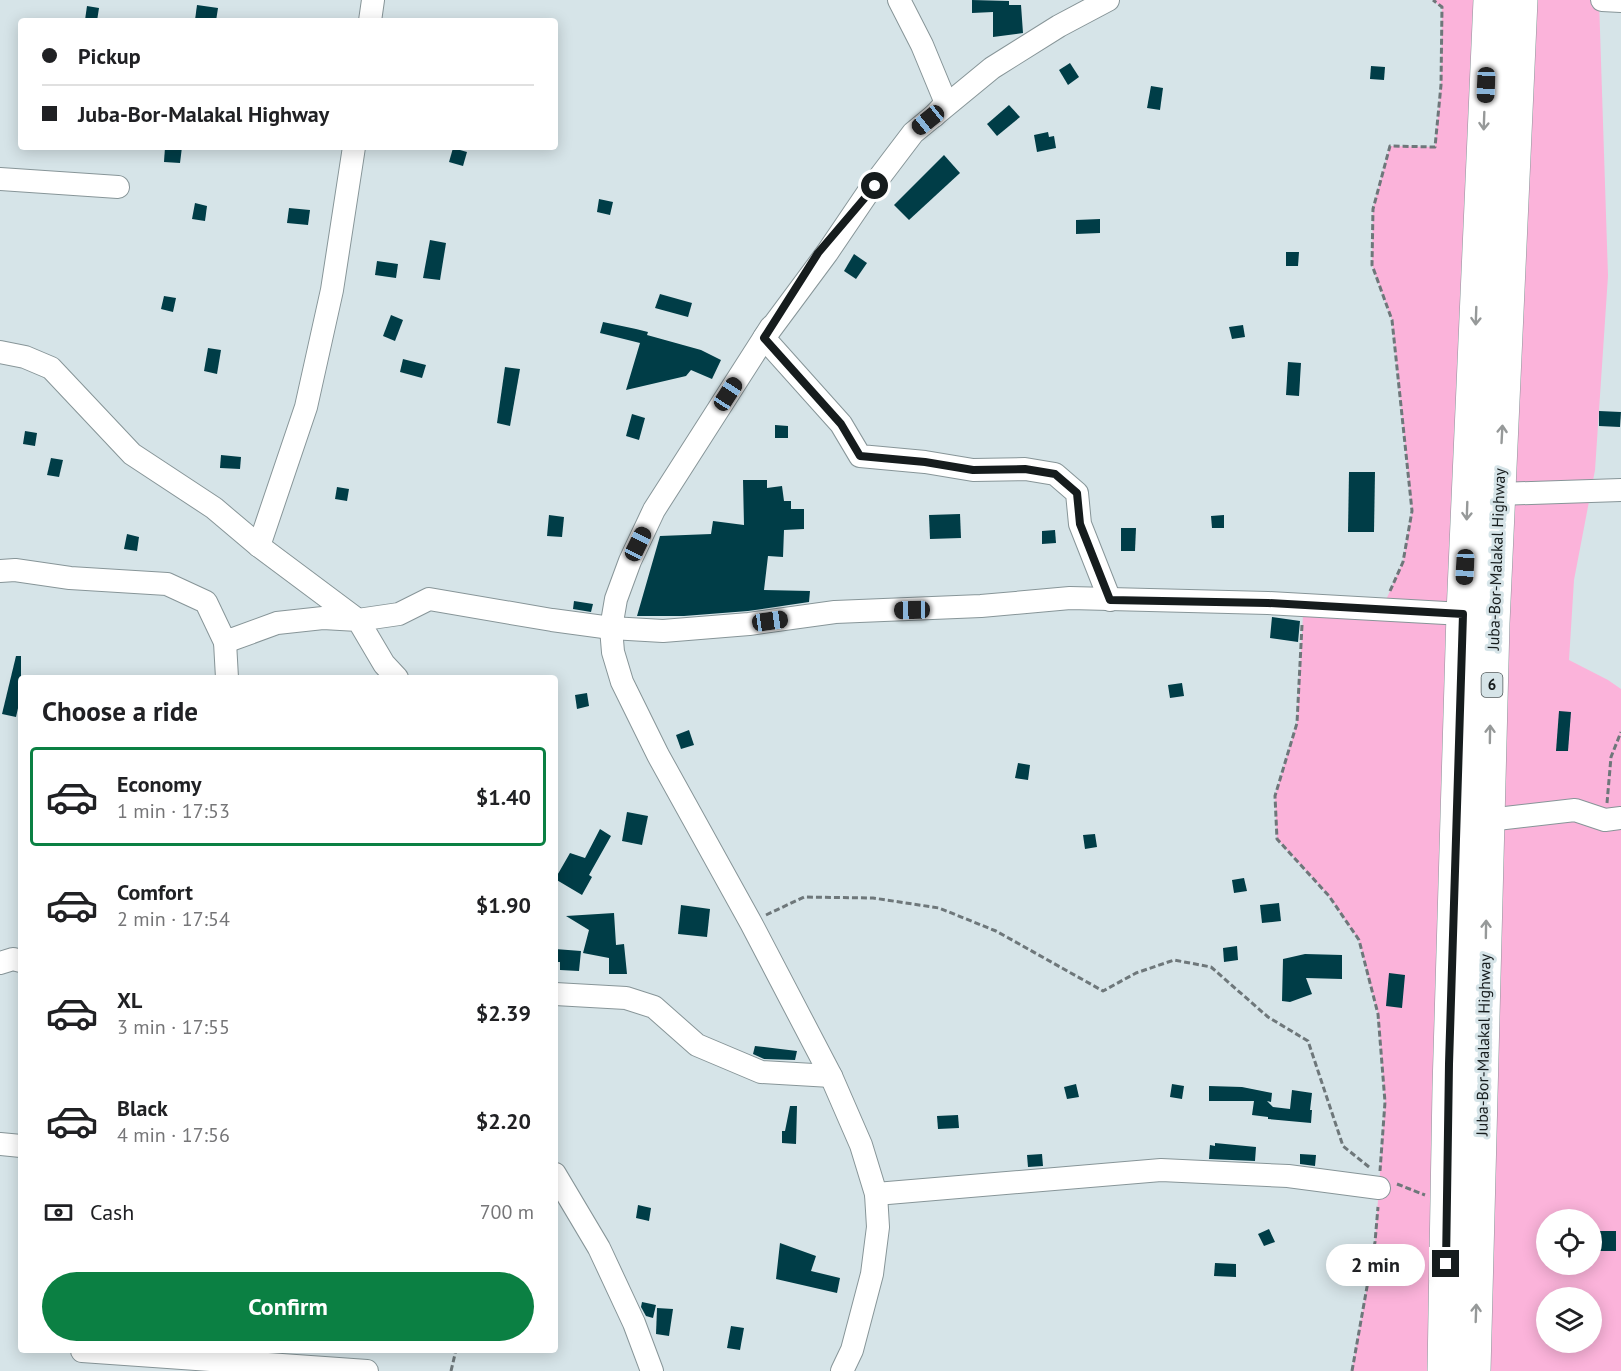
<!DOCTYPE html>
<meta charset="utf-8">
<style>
:root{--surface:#fff;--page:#f2f2f2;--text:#202124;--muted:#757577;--line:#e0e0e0;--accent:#0b8043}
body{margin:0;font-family:"PT Sans",sans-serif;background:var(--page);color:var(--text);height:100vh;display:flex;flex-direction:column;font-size:22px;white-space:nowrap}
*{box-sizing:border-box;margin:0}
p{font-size:20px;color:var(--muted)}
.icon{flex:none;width:33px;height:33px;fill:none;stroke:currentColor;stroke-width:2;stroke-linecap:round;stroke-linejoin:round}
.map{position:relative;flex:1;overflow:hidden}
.sheet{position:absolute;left:18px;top:675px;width:540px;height:678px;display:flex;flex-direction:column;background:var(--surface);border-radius:6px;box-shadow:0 3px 15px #0003}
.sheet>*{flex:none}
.top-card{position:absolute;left:18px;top:18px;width:540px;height:132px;border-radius:6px;box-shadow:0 3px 15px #0003;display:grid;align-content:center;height:132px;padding:0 24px;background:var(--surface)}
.controls{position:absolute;left:1536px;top:1209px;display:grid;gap:12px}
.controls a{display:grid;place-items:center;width:66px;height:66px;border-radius:50%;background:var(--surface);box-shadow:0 3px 15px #0003;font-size:30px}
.end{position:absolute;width:27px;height:27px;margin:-14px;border:8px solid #161c1d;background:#fff;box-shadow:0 0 0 3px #fff}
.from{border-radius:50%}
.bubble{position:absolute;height:42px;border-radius:21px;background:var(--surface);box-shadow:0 3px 15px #0003;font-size:20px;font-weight:700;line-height:42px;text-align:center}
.car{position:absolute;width:18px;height:36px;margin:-18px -9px;border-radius:8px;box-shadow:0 0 4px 2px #0007;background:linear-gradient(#222 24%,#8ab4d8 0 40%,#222 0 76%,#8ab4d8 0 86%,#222 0)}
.top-card b{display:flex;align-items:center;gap:21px;height:57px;font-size:22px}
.top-card b+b{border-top:2px solid var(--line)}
.top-card i{width:15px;height:15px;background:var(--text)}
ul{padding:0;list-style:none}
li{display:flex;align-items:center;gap:18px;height:99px;margin:0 12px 9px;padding:0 12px;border:3px solid transparent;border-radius:6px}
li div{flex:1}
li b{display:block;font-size:22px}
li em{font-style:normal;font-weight:700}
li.selected{border-color:var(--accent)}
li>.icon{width:54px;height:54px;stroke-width:1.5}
h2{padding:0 24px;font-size:27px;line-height:72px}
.pay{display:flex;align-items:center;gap:15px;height:66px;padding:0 24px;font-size:22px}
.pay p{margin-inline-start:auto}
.button{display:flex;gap:12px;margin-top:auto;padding:12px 24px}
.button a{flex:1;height:69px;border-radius:36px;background:var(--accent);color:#fff;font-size:24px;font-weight:700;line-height:69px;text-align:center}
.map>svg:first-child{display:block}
.green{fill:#fbb3da;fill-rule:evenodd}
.building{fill:#003d47}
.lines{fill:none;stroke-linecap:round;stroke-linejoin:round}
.minor-casing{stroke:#879598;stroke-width:24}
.highway-casing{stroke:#879598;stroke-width:34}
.path{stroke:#6e777a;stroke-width:3;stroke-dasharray:6 3;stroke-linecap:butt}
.minor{stroke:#fff;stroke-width:22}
.highway{stroke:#fff;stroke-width:33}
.oneway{stroke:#969999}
.route{stroke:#161c1d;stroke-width:8}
.labels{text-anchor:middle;stroke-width:6;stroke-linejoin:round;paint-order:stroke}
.shield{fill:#d6e4e8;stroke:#50585a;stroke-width:1.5}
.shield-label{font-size:15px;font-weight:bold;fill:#161c1d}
.street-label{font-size:16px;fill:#161c1d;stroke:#d6e4e8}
</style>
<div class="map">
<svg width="1621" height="1371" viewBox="0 0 1621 1371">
<rect width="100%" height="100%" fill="#d6e4e8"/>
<path class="green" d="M1433,0h166l9,276 -13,194 -21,110 -5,80 39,20 13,9v682h-269l23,-129 10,-140 -7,-88 -19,-74 -30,-44 -52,-57 -2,-43 22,-73 6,-108 78,-4 22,-49 9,-51 -20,-191 -20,-55 1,-56 17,-63 45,1 6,-62 1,-77zM1546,1220h46v44h-46zM1546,1298h46v44h-46z"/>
<g class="building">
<polygon points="972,0 1009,1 1009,5 1021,5 1023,33 993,37 993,12 972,13"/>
<polygon points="197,5 218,8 216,21 195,20"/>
<polygon points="87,6 99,8 97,21 85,20"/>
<polygon points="1070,63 1079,77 1068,85 1059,70"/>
<polygon points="1371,66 1385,67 1384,80 1370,79"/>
<polygon points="1151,86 1163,88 1160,110 1147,108"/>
<polygon points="1009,105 1020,117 997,136 987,124"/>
<polygon points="1048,132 1049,137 1054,136 1056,148 1037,152 1034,135"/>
<polygon points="165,147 182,147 180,163 164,162"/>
<polygon points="453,148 467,152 463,166 449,162"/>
<polygon points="944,155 960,173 909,220 894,205"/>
<polygon points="599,199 613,202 610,215 597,212"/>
<polygon points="195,203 207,206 205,221 192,219"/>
<polygon points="289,208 310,210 308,225 287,223"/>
<polygon points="1100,219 1100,233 1076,234 1076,220"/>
<polygon points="430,240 446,243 440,280 423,278"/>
<polygon points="1286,252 1299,252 1298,266 1286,266"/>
<polygon points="854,254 867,263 856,279 844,271"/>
<polygon points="377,261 398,264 396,278 375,275"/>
<polygon points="660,294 692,303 688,317 655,308"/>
<polygon points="164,296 176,298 173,312 161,309"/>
<polygon points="391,315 403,320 395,341 383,336"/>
<polygon points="603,322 636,329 648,332 647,335 701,350 721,360 712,379 691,370 686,376 626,390 640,343 600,333"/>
<polygon points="1243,325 1245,337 1232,339 1229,327"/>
<polygon points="208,348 221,350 217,374 204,371"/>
<polygon points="403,359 426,365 422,378 400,372"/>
<polygon points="1288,362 1301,363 1299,396 1286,395"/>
<polygon points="505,367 520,369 510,426 497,423"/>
<polygon points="1599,411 1621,412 1620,427 1599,426"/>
<polygon points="632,414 645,418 639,440 626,436"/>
<polygon points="775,425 788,426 788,438 775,438"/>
<polygon points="25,431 37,433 35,446 23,444"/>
<polygon points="221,455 241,457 240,469 220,468"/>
<polygon points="51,458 63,460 59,477 47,475"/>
<polygon points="1349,472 1375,472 1374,532 1348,532"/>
<polygon points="743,480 767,480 767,488 782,486 784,501 791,501 791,509 804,509 804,529 784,530 783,557 768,556 764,590 810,591 809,602 748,611 684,616 637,616 660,536 711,534 713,521 744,525"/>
<polygon points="337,487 349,489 347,501 335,499"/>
<polygon points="960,514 961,538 930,539 929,515"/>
<polygon points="549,515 564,517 562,537 547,536"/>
<polygon points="1224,515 1224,528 1212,528 1211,516"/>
<polygon points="1121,528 1136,528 1135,551 1121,551"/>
<polygon points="1055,530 1056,543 1042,544 1042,531"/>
<polygon points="127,534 139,537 137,551 124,549"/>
<polygon points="574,601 593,604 591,612 573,609"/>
<polygon points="1272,617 1300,621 1298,642 1270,638"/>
<polygon points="16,656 21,656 21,695 16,717 2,714"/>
<polygon points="1182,683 1184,696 1170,698 1168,685"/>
<polygon points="587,693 589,706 577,709 575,695"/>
<polygon points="1559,711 1571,712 1568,751 1556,751"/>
<polygon points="689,730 694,745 681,749 676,735"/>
<polygon points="1018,763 1030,765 1028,780 1015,778"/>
<polygon points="627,812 648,816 642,845 622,841"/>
<polygon points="600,829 611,836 589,875 592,877 582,895 555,879 570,853 585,858"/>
<polygon points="1095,834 1097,847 1085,849 1083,835"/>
<polygon points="1244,878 1247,891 1234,893 1232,880"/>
<polygon points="1279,903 1281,921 1262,923 1260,905"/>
<polygon points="681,905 710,909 707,937 678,934"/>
<polygon points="614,913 616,945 624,944 627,974 609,974 609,958 583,953 589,930 566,916"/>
<polygon points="1237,946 1238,960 1224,962 1223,948"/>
<polygon points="555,949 581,951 579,971 560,970 560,962 555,962"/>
<polygon points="1305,954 1342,955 1342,979 1306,978 1312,994 1290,1002 1282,1001 1283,959"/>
<polygon points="1389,973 1405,975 1402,1008 1386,1006"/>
<polygon points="755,1046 797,1051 795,1060 764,1059 753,1054"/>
<polygon points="1076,1084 1079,1097 1067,1099 1064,1087"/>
<polygon points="1172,1084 1184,1086 1182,1099 1170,1097"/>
<polygon points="1209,1086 1242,1087 1272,1093 1271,1102 1267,1101 1273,1107 1290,1109 1292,1090 1312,1093 1310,1110 1312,1110 1311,1123 1268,1119 1268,1117 1252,1115 1254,1101 1209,1101"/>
<polygon points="790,1106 797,1106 796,1144 782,1143 782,1131 785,1131"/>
<polygon points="958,1115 959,1128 938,1129 937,1116"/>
<polygon points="1215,1143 1256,1147 1255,1161 1209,1159 1210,1145 1215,1146"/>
<polygon points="1042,1154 1043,1166 1028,1167 1027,1155"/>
<polygon points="1300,1154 1316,1155 1315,1166 1300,1164"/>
<polygon points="638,1205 651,1208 649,1221 636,1218"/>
<polygon points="1269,1229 1275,1242 1264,1246 1258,1234"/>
<rect x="1592" y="1231" width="24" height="20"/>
<polygon points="780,1243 816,1256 811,1271 840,1278 837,1293 776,1279"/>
<polygon points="1215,1263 1236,1264 1236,1277 1214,1276"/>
<polygon points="642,1302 656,1305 653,1318 646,1316 641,1307"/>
<polygon points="657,1308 673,1309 669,1336 656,1334"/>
<polygon points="731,1326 744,1328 740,1350 727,1348"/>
</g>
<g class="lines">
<defs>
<g id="minor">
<polyline points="899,0 922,45 946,103 934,116"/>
<polyline points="1602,0 1621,1"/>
<polyline points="370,21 373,0"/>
<polyline points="0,179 118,187"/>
<polyline points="771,327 764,338 841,424 860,456 925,462 973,470 1025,469 1055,474 1077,493 1080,524 1110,600"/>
<polyline points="0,352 25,357 51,368 132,454 214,508 259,546 358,620 399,614 429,599 552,620 611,628 663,631 749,624 835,612 981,606 1070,598 1268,603 1463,614"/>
<polyline points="1499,494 1621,490"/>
<polyline points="259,546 306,407 332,290 354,147"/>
<polyline points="0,571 15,570 70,578 167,584 206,602 225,642 277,623 323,618 358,620 384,664 397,678"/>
<polyline points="225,642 227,678"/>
<polyline points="1488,820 1575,810 1605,820 1621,818"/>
<polyline points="0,963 13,959 21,961"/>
<polyline points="555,994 626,998 654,1007 697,1045 761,1072 831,1076"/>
<polyline points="0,1144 21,1146"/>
<polyline points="555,1174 599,1248 634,1323 652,1371"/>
<polyline points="876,1194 1161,1170 1288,1176 1379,1188"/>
<polyline points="82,1351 367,1371"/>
<polyline points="842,1371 852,1350 872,1274 878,1227 876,1194 861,1145 831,1076 751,923 658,755 622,682 613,652 611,628 616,599 630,561 654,510 764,338 827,253 869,191 913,133 992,68 1059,26 1108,0"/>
</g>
<g id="highway">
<polyline points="1444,1371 1449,1088 1463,614 1490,0"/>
<polyline points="1474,1371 1493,623 1521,0"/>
</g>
</defs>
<use href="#minor" class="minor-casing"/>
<use href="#highway" class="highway-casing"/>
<g class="path">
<polyline points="1390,591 1403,562 1412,511 1392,320 1372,265 1373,209 1390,146 1435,147 1441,85 1442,7 1433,0"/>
<polyline points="1302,625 1297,723 1275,796 1277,839 1329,896 1359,940 1378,1014 1385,1102 1380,1171"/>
<polyline points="1607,803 1611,757 1621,732"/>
<polyline points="766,915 804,897 873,898 939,908 996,931 1103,991 1136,973 1174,960 1211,967 1268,1017 1308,1041 1343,1146 1369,1167"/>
<polyline points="1397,1184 1425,1195"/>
<polyline points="451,1371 456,1350"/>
<polyline points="1352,1371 1375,1242 1378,1207"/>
</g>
<use href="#minor" class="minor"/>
<use href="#highway" class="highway"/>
</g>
<defs><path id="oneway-shaft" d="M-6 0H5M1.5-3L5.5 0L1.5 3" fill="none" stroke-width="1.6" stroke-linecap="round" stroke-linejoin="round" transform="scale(1.5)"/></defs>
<g class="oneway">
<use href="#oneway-shaft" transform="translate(1484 121) rotate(92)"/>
<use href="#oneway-shaft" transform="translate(1476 316) rotate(92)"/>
<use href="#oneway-shaft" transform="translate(1502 434) rotate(-87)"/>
<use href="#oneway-shaft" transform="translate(1467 511) rotate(92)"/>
<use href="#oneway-shaft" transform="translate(1490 734) rotate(-89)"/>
<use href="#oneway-shaft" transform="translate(1486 929) rotate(-89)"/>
<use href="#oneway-shaft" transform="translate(1476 1313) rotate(-88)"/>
</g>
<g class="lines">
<polyline class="route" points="875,186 818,253 764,338 841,424 860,456 925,462 973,470 1025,469 1055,474 1077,493 1080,524 1110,600 1268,603 1463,614 1449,1064 1446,1264"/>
</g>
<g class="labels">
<rect class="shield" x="1481.5" y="673" width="21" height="24" rx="4.5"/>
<g class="shield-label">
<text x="1492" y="690">6</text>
</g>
<g class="street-label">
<text transform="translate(1496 559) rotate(-88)" y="6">Juba-Bor-Malakal Highway</text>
<text transform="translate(1483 1045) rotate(-89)" y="6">Juba-Bor-Malakal Highway</text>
</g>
</g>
</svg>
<div class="controls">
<a><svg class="icon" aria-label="locate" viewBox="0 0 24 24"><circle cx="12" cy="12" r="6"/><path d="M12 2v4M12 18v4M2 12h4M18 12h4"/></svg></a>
<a><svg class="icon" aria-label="layers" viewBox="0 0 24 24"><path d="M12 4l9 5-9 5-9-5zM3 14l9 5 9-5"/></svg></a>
</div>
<i class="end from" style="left:875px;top:186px"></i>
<i class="end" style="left:1446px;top:1264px"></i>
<div class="bubble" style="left:1326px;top:1244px;width:99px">2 min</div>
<i class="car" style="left:1486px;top:85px;rotate:182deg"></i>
<i class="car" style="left:928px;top:120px;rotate:231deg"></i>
<i class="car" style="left:728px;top:394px;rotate:33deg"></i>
<i class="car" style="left:638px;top:544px;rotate:26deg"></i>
<i class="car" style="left:1465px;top:567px;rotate:183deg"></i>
<i class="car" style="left:912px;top:610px;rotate:269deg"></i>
<i class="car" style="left:770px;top:621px;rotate:82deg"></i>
<div class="top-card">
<b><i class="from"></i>Pickup</b>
<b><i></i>Juba-Bor-Malakal Highway</b>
</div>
<section class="sheet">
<h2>Choose a ride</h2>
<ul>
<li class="selected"><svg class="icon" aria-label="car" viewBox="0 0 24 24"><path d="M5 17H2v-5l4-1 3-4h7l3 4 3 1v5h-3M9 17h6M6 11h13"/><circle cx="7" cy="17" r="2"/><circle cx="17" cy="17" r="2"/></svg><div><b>Economy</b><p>1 min · 17:53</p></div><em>$1.40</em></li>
<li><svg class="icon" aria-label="car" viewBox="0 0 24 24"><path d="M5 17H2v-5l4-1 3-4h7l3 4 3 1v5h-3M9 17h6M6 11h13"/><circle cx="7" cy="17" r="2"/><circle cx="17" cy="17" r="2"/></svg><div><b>Comfort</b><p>2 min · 17:54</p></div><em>$1.90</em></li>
<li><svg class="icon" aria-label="car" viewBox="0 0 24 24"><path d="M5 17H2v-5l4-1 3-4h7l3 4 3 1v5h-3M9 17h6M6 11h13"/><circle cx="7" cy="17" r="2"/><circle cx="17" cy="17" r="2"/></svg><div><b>XL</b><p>3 min · 17:55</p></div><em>$2.39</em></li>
<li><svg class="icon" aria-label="car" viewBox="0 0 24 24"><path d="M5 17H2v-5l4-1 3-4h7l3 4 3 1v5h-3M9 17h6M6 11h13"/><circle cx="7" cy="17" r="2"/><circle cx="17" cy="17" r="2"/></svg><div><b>Black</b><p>4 min · 17:56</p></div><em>$2.20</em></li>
</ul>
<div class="pay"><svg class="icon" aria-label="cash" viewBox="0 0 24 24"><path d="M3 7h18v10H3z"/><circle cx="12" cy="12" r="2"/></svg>Cash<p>700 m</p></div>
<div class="button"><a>Confirm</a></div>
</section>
</div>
